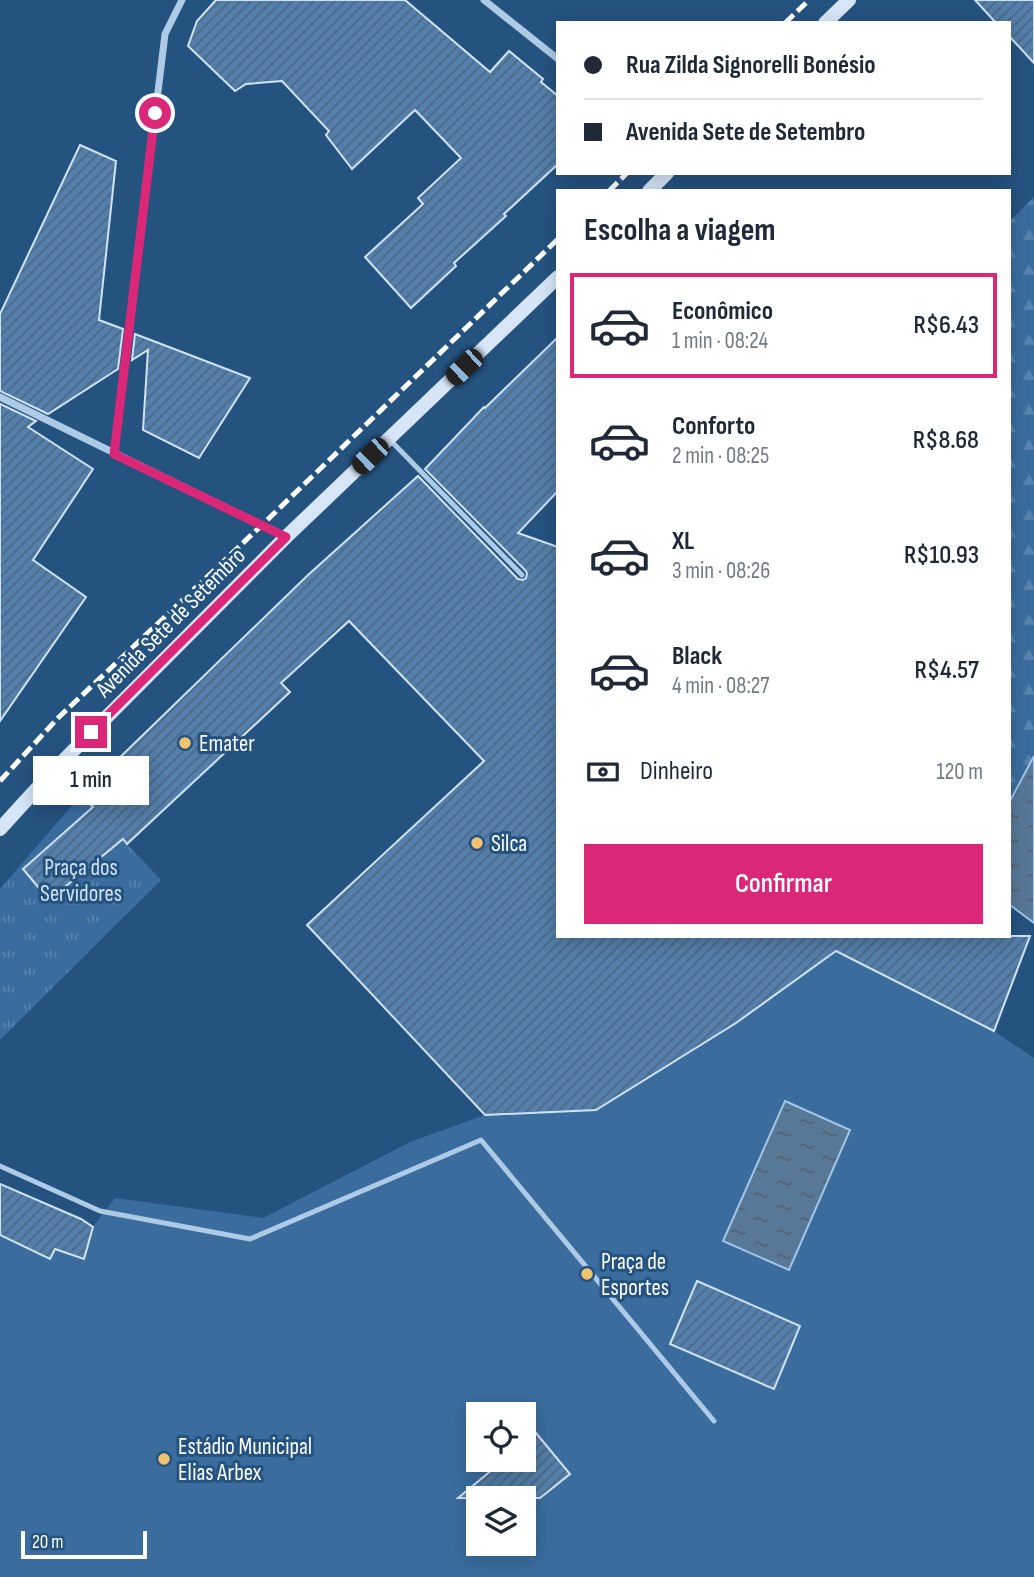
<!DOCTYPE html>
<html lang="pt">
<meta charset="utf-8">
<style>
:root{--surface:#fff;--page:#f6f6f7;--text:#1f2937;--muted:#747a83;--line:#e0e1e3;--accent:#db2777}
body{margin:0;font-family:"Sofia Sans Condensed",sans-serif;background:var(--page);color:var(--text);height:100vh;display:flex;flex-direction:column;font-size:26px;white-space:nowrap}
*{box-sizing:border-box;margin:0}
p{font-size:23px;color:var(--muted)}
.icon{flex:none;width:38px;height:38px;fill:none;stroke:currentColor;stroke-width:2;stroke-linecap:round;stroke-linejoin:round}
.map{position:relative;flex:1;overflow:hidden}
.details{position:absolute;left:556px;top:189px;width:455px;height:749px;display:flex;flex-direction:column;background:var(--surface);border-radius:0px;box-shadow:0 4px 18px #0003}
.details>*{flex:none}
.hud{position:absolute;left:556px;top:21px;width:455px;height:154px;border-radius:0px;box-shadow:0 4px 18px #0003;display:grid;align-content:center;height:154px;padding:0 28px;background:var(--surface)}
.controls{position:absolute;left:466px;top:1402px;display:grid;gap:14px}
.controls a{display:grid;place-items:center;width:70px;height:70px;border-radius:0px;background:var(--surface);box-shadow:0 4px 18px #0003;font-size:35px}
.scale{position:absolute;left:21px;bottom:18px;width:126px;box-sizing:border-box;padding-left:7px;border:4px solid #fff;border-top:0;font-size:19px;line-height:24px;white-space:nowrap;color:#fff;-webkit-text-stroke:5px #255380;paint-order:stroke}
.end{position:absolute;width:32px;height:32px;margin:-16px;border:9px solid #db2777;background:#fff;box-shadow:0 0 0 4px #fff}
.from{border-radius:50%}
.bubble{position:absolute;height:49px;border-radius:0px;background:var(--surface);box-shadow:0 4px 18px #0003;font-size:23px;font-weight:600;line-height:49px;text-align:center}
.car{position:absolute;width:21px;height:42px;margin:-21px -10px;border-radius:9px;box-shadow:0 0 5px 2px #0007;background:linear-gradient(#222 24%,#8ab4d8 0 40%,#222 0 76%,#8ab4d8 0 86%,#222 0)}
.hud b{display:flex;align-items:center;gap:24px;height:66px;font-size:26px}
.hud b+b{border-top:2px solid var(--line)}
.hud i{width:18px;height:18px;background:var(--text)}
ul{padding:0;list-style:none}
li{display:flex;align-items:center;gap:21px;height:105px;margin:0 14px 10px;padding:0 14px;border:4px solid transparent;border-radius:0px}
li div{flex:1}
li b{display:block;font-size:26px}
li em{font-style:normal;font-weight:600}
li.selected{border-color:var(--accent)}
li>.icon{width:63px;height:63px;stroke-width:1.5}
h2{padding:0 28px;font-size:32px;line-height:84px}
.pay{display:flex;align-items:center;gap:18px;height:77px;padding:0 28px;font-size:26px}
.pay p{margin-inline-start:auto}
.action{display:flex;gap:14px;margin-top:auto;padding:14px 28px}
.action a{flex:1;height:80px;border-radius:0px;background:var(--accent);color:#fff;font-size:28px;font-weight:600;line-height:80px;text-align:center}
.map>svg:first-child{display:block}
.grass{fill:url(#grass-tufts)}
.forest{fill:url(#forest-firs)}
.garden{fill:#3a6d9e;fill-rule:evenodd}
.water{fill:url(#water-ripples);stroke:#a1c6e7;stroke-width:2}
.building{fill:url(#building-hatch);stroke:#d0e3f5;stroke-width:2}
.lines{fill:none;stroke-linecap:round;stroke-linejoin:round}
.lane{stroke:#adcae6;stroke-width:5}
.street{stroke:#adcae6;stroke-width:7}
.secondary{stroke:#d6e6f6;stroke-width:14}
.rail{stroke:#fff;stroke-width:5;stroke-dasharray:12 5;stroke-linecap:butt}
.route{stroke:#db2777;stroke-width:9}
.poi-dot{fill:#f0c371;stroke:#255380;stroke-width:2.5}
.labels{text-anchor:middle;stroke-width:6;stroke-linejoin:round;paint-order:stroke}
.street-label{font-size:23px;fill:#fff;stroke:#255380}
.poi-label{font-size:23px;fill:#fff;stroke:#255380;text-anchor:start}
.park-label{font-size:23px;fill:#d0e3f5;stroke:#255380}
</style>
<div class="map">
<svg width="1034" height="1577" viewBox="0 0 1034 1577">
<defs>
<pattern id="grass-tufts" width="24" height="20" patternUnits="userSpaceOnUse" patternTransform="scale(1.75)"><rect width="24" height="20" fill="#3a6d9e"/><path d="M3 7l-1-3M5 7V3M7 7l1-3M15 17l-1-3M17 17v-4M19 17l1-3" fill="none" stroke="#5883ad"/></pattern>
<pattern id="forest-firs" width="22" height="20" patternUnits="userSpaceOnUse" patternTransform="scale(1.75)"><rect width="22" height="20" fill="#3a6d9e"/><path d="M5 1l3.5 6h-7zM16 11l3.5 6h-7z" fill="#5883ad"/></pattern>
<pattern id="water-ripples" width="26" height="14" patternUnits="userSpaceOnUse" patternTransform="scale(1.75)"><rect width="26" height="14" fill="#587898"/><path d="M2 4q2-2 4 0t4 0M15 11q2-2 4 0t4 0" fill="none" stroke="#526272"/></pattern>
<pattern id="building-hatch" width="6" height="6" patternUnits="userSpaceOnUse" patternTransform="scale(1.75)"><rect width="6" height="6" fill="#527fab"/><path d="M-1 1l2-2M0 6l6-6M5 7l2-2" fill="none" stroke="#4f6880"/></pattern>
</defs>
<rect width="100%" height="100%" fill="#255380"/>
<polygon class="grass" points="81,795 161,880 0,1040 0,889"/>
<polygon class="forest" points="1034,197 1034,756 1010,801 1010,221"/>
<path class="garden" d="M836,951l158,80 40,27v519h-1034v-393l81,35 12,8 22,-29 148,20 147,-76 75,-27 111,-5 140,-87zM478,1414h45v46h-45zM478,1498h45v46h-45z"/>
<g class="water">
<polygon points="1034,756 1034,923 1010,905 1010,801"/>
<polygon points="785,1101 850,1130 789,1270 723,1241"/>
</g>
<g class="building">
<polygon points="216,0 405,0 490,72 509,51 543,79 541,82 558,96 558,164 504,214 506,216 454,263 456,266 411,308 365,257 423,204 418,198 461,158 415,110 352,169 326,135 329,131 282,81 246,84 235,91 188,46 197,21"/>
<polygon points="975,0 1034,0 1034,63 1010,37 1010,23 996,23"/>
<polygon points="80,145 116,161 99,320 123,329 118,369 48,414 0,391 0,314"/>
<polygon points="135,334 250,378 199,458 143,430 148,350 132,360"/>
<polygon points="558,337 558,491 518,533 558,547 558,936 1030,936 994,1031 836,951 736,1023 596,1110 485,1115 307,925 484,761 349,621 281,683 290,692 127,844 123,839 49,900 23,869 93,807 81,795 308,575 418,476 518,579 523,580 526,578 527,574 526,571 425,469 484,407 485,408"/>
<polygon points="0,404 36,421 28,427 93,469 33,560 86,597 0,721"/>
<polygon points="0,1184 81,1219 93,1227 84,1259 55,1249 50,1259 0,1235"/>
<polygon points="697,1281 800,1326 774,1389 670,1344"/>
<polygon points="536,1433 570,1474 540,1498 458,1498 504,1460 523,1460 523,1443"/>
</g>
<g class="lines">
<g class="lane">
<polyline points="391,441 522,575"/>
<polyline points="0,1166 100,1211 250,1239 481,1140 714,1421"/>
</g>
<g class="street">
<polyline points="484,0 558,59"/>
<polyline points="0,397 286,537"/>
<polyline points="114,454 165,34 182,0"/>
</g>
<g class="secondary">
<polyline points="825,23 849,0"/>
<polyline points="649,191 667,173"/>
<polyline points="0,829 52,772 286,537 558,277"/>
</g>
<g class="rail">
<polyline points="785,23 809,0"/>
<polyline points="609,191 627,173"/>
<polyline points="0,781 58,718 262,525 558,239"/>
</g>
</g>
<g class="lines">
<polyline class="route" points="91,732 286,537 114,454 155,113"/>
</g>
<g class="poi-dot">
<circle cx="185" cy="743" r="7"/>
<circle cx="477" cy="843" r="7"/>
<circle cx="587" cy="1274" r="7"/>
<circle cx="164" cy="1459" r="7"/>
</g>
<g class="labels">
<g class="street-label">
<text transform="translate(170 622) rotate(-45)" y="8">Avenida Sete de Setembro</text>
</g>
<g class="poi-label">
<text x="199" y="751">Emater</text>
<text x="491" y="851">Silca</text>
<text x="601" y="1269">Praça de<tspan x="601" dy="26">Esportes</tspan></text>
<text x="178" y="1454">Estádio Municipal<tspan x="178" dy="26">Elias Arbex</tspan></text>
</g>
<g class="park-label">
<text x="81" y="875">Praça dos<tspan x="81" dy="26">Servidores</tspan></text>
</g>
</g>
</svg>
<div class="controls">
<a><svg class="icon" aria-label="locate" viewBox="0 0 24 24"><circle cx="12" cy="12" r="6"/><path d="M12 2v4M12 18v4M2 12h4M18 12h4"/></svg></a>
<a><svg class="icon" aria-label="layers" viewBox="0 0 24 24"><path d="M12 4l9 5-9 5-9-5zM3 14l9 5 9-5"/></svg></a>
</div>
<div class="scale">20 m</div>
<i class="end from" style="left:155px;top:113px"></i>
<i class="end" style="left:91px;top:732px"></i>
<div class="bubble" style="left:33px;top:756px;width:116px">1 min</div>
<i class="car" style="left:464px;top:367px;rotate:226deg"></i>
<i class="car" style="left:370px;top:456px;rotate:226deg"></i>
<div class="hud">
<b><i class="from"></i>Rua Zilda Signorelli Bonésio</b>
<b><i></i>Avenida Sete de Setembro</b>
</div>
<section class="details">
<h2>Escolha a viagem</h2>
<ul>
<li class="selected"><svg class="icon" aria-label="car" viewBox="0 0 24 24"><path d="M5 17H2v-5l4-1 3-4h7l3 4 3 1v5h-3M9 17h6M6 11h13"/><circle cx="7" cy="17" r="2"/><circle cx="17" cy="17" r="2"/></svg><div><b>Econômico</b><p>1 min · 08:24</p></div><em>R$6.43</em></li>
<li><svg class="icon" aria-label="car" viewBox="0 0 24 24"><path d="M5 17H2v-5l4-1 3-4h7l3 4 3 1v5h-3M9 17h6M6 11h13"/><circle cx="7" cy="17" r="2"/><circle cx="17" cy="17" r="2"/></svg><div><b>Conforto</b><p>2 min · 08:25</p></div><em>R$8.68</em></li>
<li><svg class="icon" aria-label="car" viewBox="0 0 24 24"><path d="M5 17H2v-5l4-1 3-4h7l3 4 3 1v5h-3M9 17h6M6 11h13"/><circle cx="7" cy="17" r="2"/><circle cx="17" cy="17" r="2"/></svg><div><b>XL</b><p>3 min · 08:26</p></div><em>R$10.93</em></li>
<li><svg class="icon" aria-label="car" viewBox="0 0 24 24"><path d="M5 17H2v-5l4-1 3-4h7l3 4 3 1v5h-3M9 17h6M6 11h13"/><circle cx="7" cy="17" r="2"/><circle cx="17" cy="17" r="2"/></svg><div><b>Black</b><p>4 min · 08:27</p></div><em>R$4.57</em></li>
</ul>
<div class="pay"><svg class="icon" aria-label="cash" viewBox="0 0 24 24"><path d="M3 7h18v10H3z"/><circle cx="12" cy="12" r="2"/></svg>Dinheiro<p>120 m</p></div>
<div class="action"><a>Confirmar</a></div>
</section>
</div>
